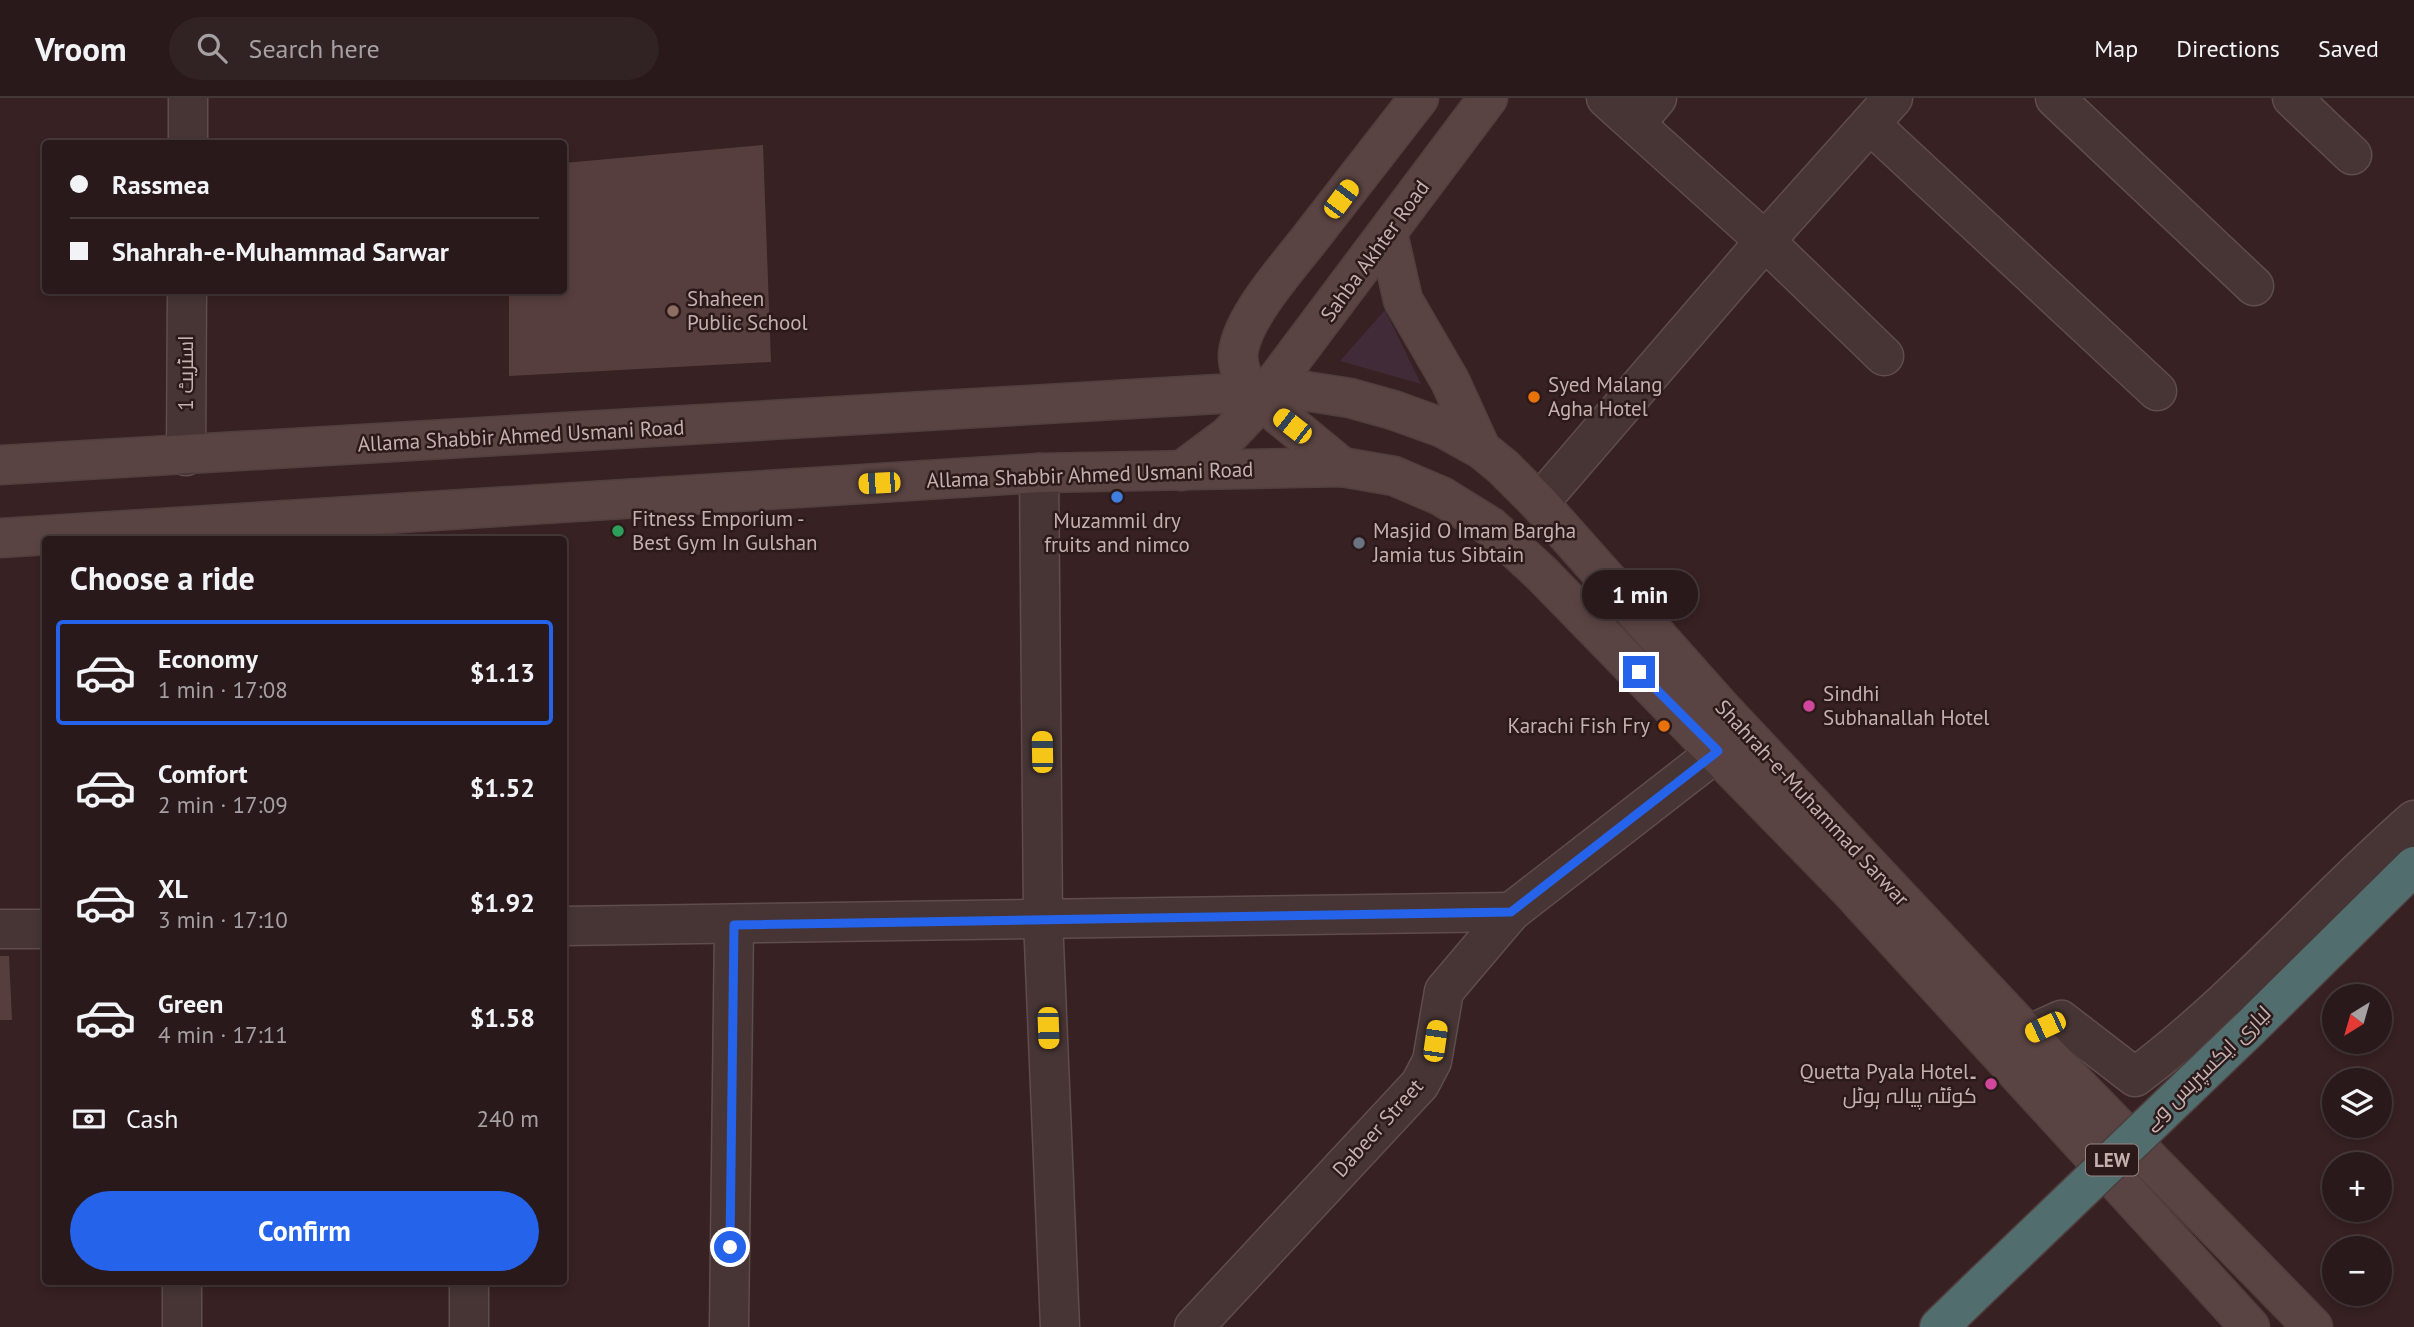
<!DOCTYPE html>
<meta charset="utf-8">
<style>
:root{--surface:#29191a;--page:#312223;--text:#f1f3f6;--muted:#a5a0a2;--line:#453839;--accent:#2563eb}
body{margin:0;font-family:"PT Sans",Cairo,sans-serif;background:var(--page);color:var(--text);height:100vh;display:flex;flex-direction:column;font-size:26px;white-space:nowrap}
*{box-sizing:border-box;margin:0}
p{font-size:23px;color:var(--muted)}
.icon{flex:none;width:38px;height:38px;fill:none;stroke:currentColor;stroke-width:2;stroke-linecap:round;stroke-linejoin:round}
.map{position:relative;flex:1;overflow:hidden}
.side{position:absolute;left:42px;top:438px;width:525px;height:749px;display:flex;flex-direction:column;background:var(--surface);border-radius:7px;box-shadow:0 4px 10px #0003,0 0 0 2px var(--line)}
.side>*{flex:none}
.guide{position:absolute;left:42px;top:42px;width:525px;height:154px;border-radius:7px;box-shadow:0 4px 10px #0003,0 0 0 2px var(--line);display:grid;align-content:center;height:154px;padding:0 28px;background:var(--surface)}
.needle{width:46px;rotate:217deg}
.fabs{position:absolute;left:2322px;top:886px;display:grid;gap:14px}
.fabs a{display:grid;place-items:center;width:70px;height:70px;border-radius:50%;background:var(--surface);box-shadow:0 4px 10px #0003,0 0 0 2px var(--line);font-size:35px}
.end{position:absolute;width:32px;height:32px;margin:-16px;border:9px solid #2563eb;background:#fff;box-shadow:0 0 0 4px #fff}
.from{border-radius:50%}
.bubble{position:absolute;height:49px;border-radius:24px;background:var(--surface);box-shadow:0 4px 10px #0003,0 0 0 2px var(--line);font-size:23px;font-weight:600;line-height:49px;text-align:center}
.car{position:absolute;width:21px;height:42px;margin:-21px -10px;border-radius:9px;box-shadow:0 0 5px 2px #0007;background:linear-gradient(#f5c518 24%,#345 0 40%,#f5c518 0 76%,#345 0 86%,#f5c518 0)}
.guide b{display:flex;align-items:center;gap:24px;height:66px;font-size:26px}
.guide b+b{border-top:2px solid var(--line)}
.guide i{width:18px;height:18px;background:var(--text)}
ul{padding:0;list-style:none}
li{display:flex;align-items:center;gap:21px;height:105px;margin:0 14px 10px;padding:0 14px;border:4px solid transparent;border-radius:7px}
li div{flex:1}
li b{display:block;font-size:26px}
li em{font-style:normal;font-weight:600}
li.on{border-color:var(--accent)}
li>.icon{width:63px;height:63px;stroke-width:1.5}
h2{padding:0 28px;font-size:32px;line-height:84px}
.pay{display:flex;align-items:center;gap:18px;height:77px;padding:0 28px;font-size:26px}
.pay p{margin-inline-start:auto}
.cta{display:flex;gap:14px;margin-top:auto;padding:14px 28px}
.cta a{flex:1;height:80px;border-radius:42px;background:var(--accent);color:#fff;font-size:28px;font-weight:600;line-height:80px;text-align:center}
header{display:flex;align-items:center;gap:42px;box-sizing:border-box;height:98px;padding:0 35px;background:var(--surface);border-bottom:2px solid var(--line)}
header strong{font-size:33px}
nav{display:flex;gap:38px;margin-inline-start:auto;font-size:24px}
.search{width:490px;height:63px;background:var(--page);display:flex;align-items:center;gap:18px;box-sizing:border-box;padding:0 24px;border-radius:38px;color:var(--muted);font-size:26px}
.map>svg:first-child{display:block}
.green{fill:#412b39}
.building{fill:#573e3e}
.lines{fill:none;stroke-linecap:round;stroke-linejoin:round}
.minor-casing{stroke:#5f4d4c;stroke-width:41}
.tertiary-casing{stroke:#5f4d4c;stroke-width:41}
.secondary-casing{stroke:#513e3e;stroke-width:41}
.motorway-casing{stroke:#4f3d3d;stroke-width:41}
.minor{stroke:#473535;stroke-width:38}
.tertiary{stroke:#473535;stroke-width:38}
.secondary{stroke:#5a4443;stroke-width:38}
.motorway{stroke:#526d6d;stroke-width:38}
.motorway-bridge-casing{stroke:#4f3d3d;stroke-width:41;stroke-linecap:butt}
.motorway-bridge{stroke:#526d6d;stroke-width:38}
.route{stroke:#2563eb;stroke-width:9}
.education-dot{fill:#8d6e63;stroke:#2c1a1b;stroke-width:2.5}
.food-dot{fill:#e8710a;stroke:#2c1a1b;stroke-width:2.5}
.shop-dot{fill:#3f7fe0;stroke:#2c1a1b;stroke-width:2.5}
.leisure-dot{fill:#2e9e5b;stroke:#2c1a1b;stroke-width:2.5}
.worship-dot{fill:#6b7280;stroke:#2c1a1b;stroke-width:2.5}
.hotel-dot{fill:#d1479c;stroke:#2c1a1b;stroke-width:2.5}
.labels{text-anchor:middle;stroke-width:5;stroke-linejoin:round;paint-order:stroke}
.shield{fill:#2c1a1b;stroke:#968383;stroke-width:2}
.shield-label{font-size:19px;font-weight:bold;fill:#c4b0af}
.street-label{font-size:21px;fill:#c4b0af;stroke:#2c1a1b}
.poi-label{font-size:21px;fill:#c4b0af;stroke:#2c1a1b;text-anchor:start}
</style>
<header>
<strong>Vroom</strong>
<div class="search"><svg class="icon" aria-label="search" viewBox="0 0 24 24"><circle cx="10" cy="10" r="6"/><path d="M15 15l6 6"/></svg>Search here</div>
<nav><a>Map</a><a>Directions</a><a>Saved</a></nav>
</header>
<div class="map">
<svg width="2414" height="1229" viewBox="0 0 2414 1229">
<rect width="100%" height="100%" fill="#372122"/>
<polygon class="green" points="1385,212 1421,286 1340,263"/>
<g class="building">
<polygon points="763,47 771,264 509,278 509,192 564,192 564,65"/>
<polygon points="0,858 9,858 12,922 0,922"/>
</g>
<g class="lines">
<defs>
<g id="minor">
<polyline points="1606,0 1765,143 1884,258"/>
<polyline points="2055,0 2254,188"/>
<polyline points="2292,0 2352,57"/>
<polyline points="1636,25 1657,0"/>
<polyline points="1870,26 2157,293"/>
<polyline points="188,46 188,0"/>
<polyline points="186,358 187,192"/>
<polyline points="1039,375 1043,821 1060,1229"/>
<polyline points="1539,405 1765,143 1893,0"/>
<polyline points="564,828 1511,814"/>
<polyline points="0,831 46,831"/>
<path d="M2028,937l33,-15 74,57c101,-75 184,-174 279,-257"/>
<polyline points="182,1183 182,1229"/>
<polyline points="469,1183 469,1229"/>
<polyline points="729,1229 734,827"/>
</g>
<polyline id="tertiary" points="1194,1229 1420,986 1432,963 1444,893 1511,814 1718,653"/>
<g id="secondary">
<polyline points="1388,136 1403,202 1450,283 1481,351"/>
<polyline points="0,367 1269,293 1305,293 1350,300 1393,312 1443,330 1481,351 1503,369 1539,405 1723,612 2028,937 2313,1229"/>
<path d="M1342,369l-90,-74c-8,-13 -17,-28 -13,-45 7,-34 47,-79 69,-107 37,-47 74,-95 111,-143"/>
<polyline points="1181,373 1228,338 1260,304 1488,0"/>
<polyline points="0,440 1039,375 1342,369 1394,378 1441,398 1491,429 1541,475 1848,790 2250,1229"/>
</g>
<g id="motorway">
<polyline points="2249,931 2414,768"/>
<polyline points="1939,1229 1976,1193"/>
</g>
</defs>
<use href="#minor" class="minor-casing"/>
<use href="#tertiary" class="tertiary-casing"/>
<use href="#secondary" class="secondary-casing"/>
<use href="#motorway" class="motorway-casing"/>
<use href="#minor" class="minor"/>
<use href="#tertiary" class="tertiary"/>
<use href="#secondary" class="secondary"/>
<use href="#motorway" class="motorway"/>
<defs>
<polyline id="motorway-bridge" points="1976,1193 2249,931"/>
</defs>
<use href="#motorway-bridge" class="motorway-bridge-casing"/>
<use href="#motorway-bridge" class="motorway-bridge"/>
</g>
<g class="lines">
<polyline class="route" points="730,1149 734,827 1511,814 1718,653 1639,574"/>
</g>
<circle class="education-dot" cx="673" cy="213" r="7"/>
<g class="food-dot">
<circle cx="1534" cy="299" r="7"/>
<circle cx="1664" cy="628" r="7"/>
</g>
<circle class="shop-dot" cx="1117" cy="399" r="7"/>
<circle class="leisure-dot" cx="618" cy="433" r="7"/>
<circle class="worship-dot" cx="1359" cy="445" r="7"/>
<g class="hotel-dot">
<circle cx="1809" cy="608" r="7"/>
<circle cx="1991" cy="986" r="7"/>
</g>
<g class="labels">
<rect class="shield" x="2086" y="1046.5" width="52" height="31" rx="5"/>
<g class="shield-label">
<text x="2112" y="1069">LEW</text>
</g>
<g class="street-label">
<text transform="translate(1375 153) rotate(-54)" y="7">Sahba Akhter Road</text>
<text transform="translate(186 275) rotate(-90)" y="7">اسٹریٹ 1</text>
<text transform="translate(521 338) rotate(-3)" y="7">Allama Shabbir Ahmed Usmani Road</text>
<text transform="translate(1090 377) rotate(-2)" y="7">Allama Shabbir Ahmed Usmani Road</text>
<text transform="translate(1812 705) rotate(47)" y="7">Shahrah-e-Muhammad Sarwar</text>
<text transform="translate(2207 970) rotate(-44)" y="7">لیاری ایکسپریس وے</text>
<text transform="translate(1378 1030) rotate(-48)" y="7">Dabeer Street</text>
</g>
<g class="poi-label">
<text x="687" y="208">Shaheen<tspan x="687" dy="24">Public School</tspan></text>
<text x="1548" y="294">Syed Malang<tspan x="1548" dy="24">Agha Hotel</tspan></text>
<text x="632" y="428">Fitness Emporium -<tspan x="632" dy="24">Best Gym In Gulshan</tspan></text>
<text x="1117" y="430" text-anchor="middle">Muzammil dry<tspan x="1117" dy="24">fruits and nimco</tspan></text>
<text x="1373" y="440">Masjid O Imam Bargha<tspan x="1373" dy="24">Jamia tus Sibtain</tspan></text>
<text x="1823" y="603">Sindhi<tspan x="1823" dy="24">Subhanallah Hotel</tspan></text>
<text x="1650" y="635" text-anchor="end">Karachi Fish Fry</text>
<text x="1977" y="981" text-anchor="end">Quetta Pyala Hotel۔<tspan x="1977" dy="24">کوئٹہ پیالہ ہوٹل</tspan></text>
</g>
</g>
</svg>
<div class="fabs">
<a><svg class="needle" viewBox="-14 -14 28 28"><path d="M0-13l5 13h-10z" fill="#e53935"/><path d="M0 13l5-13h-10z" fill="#a5a0a2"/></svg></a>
<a><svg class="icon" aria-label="layers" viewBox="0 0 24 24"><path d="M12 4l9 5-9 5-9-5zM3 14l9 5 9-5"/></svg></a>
<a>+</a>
<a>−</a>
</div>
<i class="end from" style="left:730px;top:1149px"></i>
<i class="end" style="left:1639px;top:574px"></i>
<div class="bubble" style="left:1582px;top:472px;width:116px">1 min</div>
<i class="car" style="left:1341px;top:101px;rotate:37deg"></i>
<i class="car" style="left:1292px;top:328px;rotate:308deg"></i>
<i class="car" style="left:879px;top:385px;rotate:267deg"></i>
<i class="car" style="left:1042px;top:654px;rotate:359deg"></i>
<i class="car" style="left:2045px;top:929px;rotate:245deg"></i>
<i class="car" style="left:1048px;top:930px;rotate:178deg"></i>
<i class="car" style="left:1435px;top:943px;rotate:8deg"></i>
<div class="guide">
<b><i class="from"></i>Rassmea</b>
<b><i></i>Shahrah-e-Muhammad Sarwar</b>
</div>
<section class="side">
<h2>Choose a ride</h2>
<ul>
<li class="on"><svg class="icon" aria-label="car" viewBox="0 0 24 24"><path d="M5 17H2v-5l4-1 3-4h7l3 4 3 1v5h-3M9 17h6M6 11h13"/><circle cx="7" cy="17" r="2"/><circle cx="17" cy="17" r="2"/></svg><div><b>Economy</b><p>1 min · 17:08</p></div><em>$1.13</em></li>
<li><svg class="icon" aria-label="car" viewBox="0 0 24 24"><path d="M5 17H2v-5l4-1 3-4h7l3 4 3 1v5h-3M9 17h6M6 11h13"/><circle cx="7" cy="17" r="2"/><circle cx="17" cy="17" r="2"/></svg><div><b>Comfort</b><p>2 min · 17:09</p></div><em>$1.52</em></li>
<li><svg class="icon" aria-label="car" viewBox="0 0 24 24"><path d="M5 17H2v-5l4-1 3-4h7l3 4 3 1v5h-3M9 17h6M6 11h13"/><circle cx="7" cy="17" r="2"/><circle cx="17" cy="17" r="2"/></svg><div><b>XL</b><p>3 min · 17:10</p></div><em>$1.92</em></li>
<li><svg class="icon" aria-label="car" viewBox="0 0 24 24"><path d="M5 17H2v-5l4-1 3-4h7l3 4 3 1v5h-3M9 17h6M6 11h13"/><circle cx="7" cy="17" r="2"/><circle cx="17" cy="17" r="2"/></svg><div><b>Green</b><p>4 min · 17:11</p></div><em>$1.58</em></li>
</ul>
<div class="pay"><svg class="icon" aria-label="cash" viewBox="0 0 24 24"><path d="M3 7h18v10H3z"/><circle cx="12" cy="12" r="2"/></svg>Cash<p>240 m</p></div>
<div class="cta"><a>Confirm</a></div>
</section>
</div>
